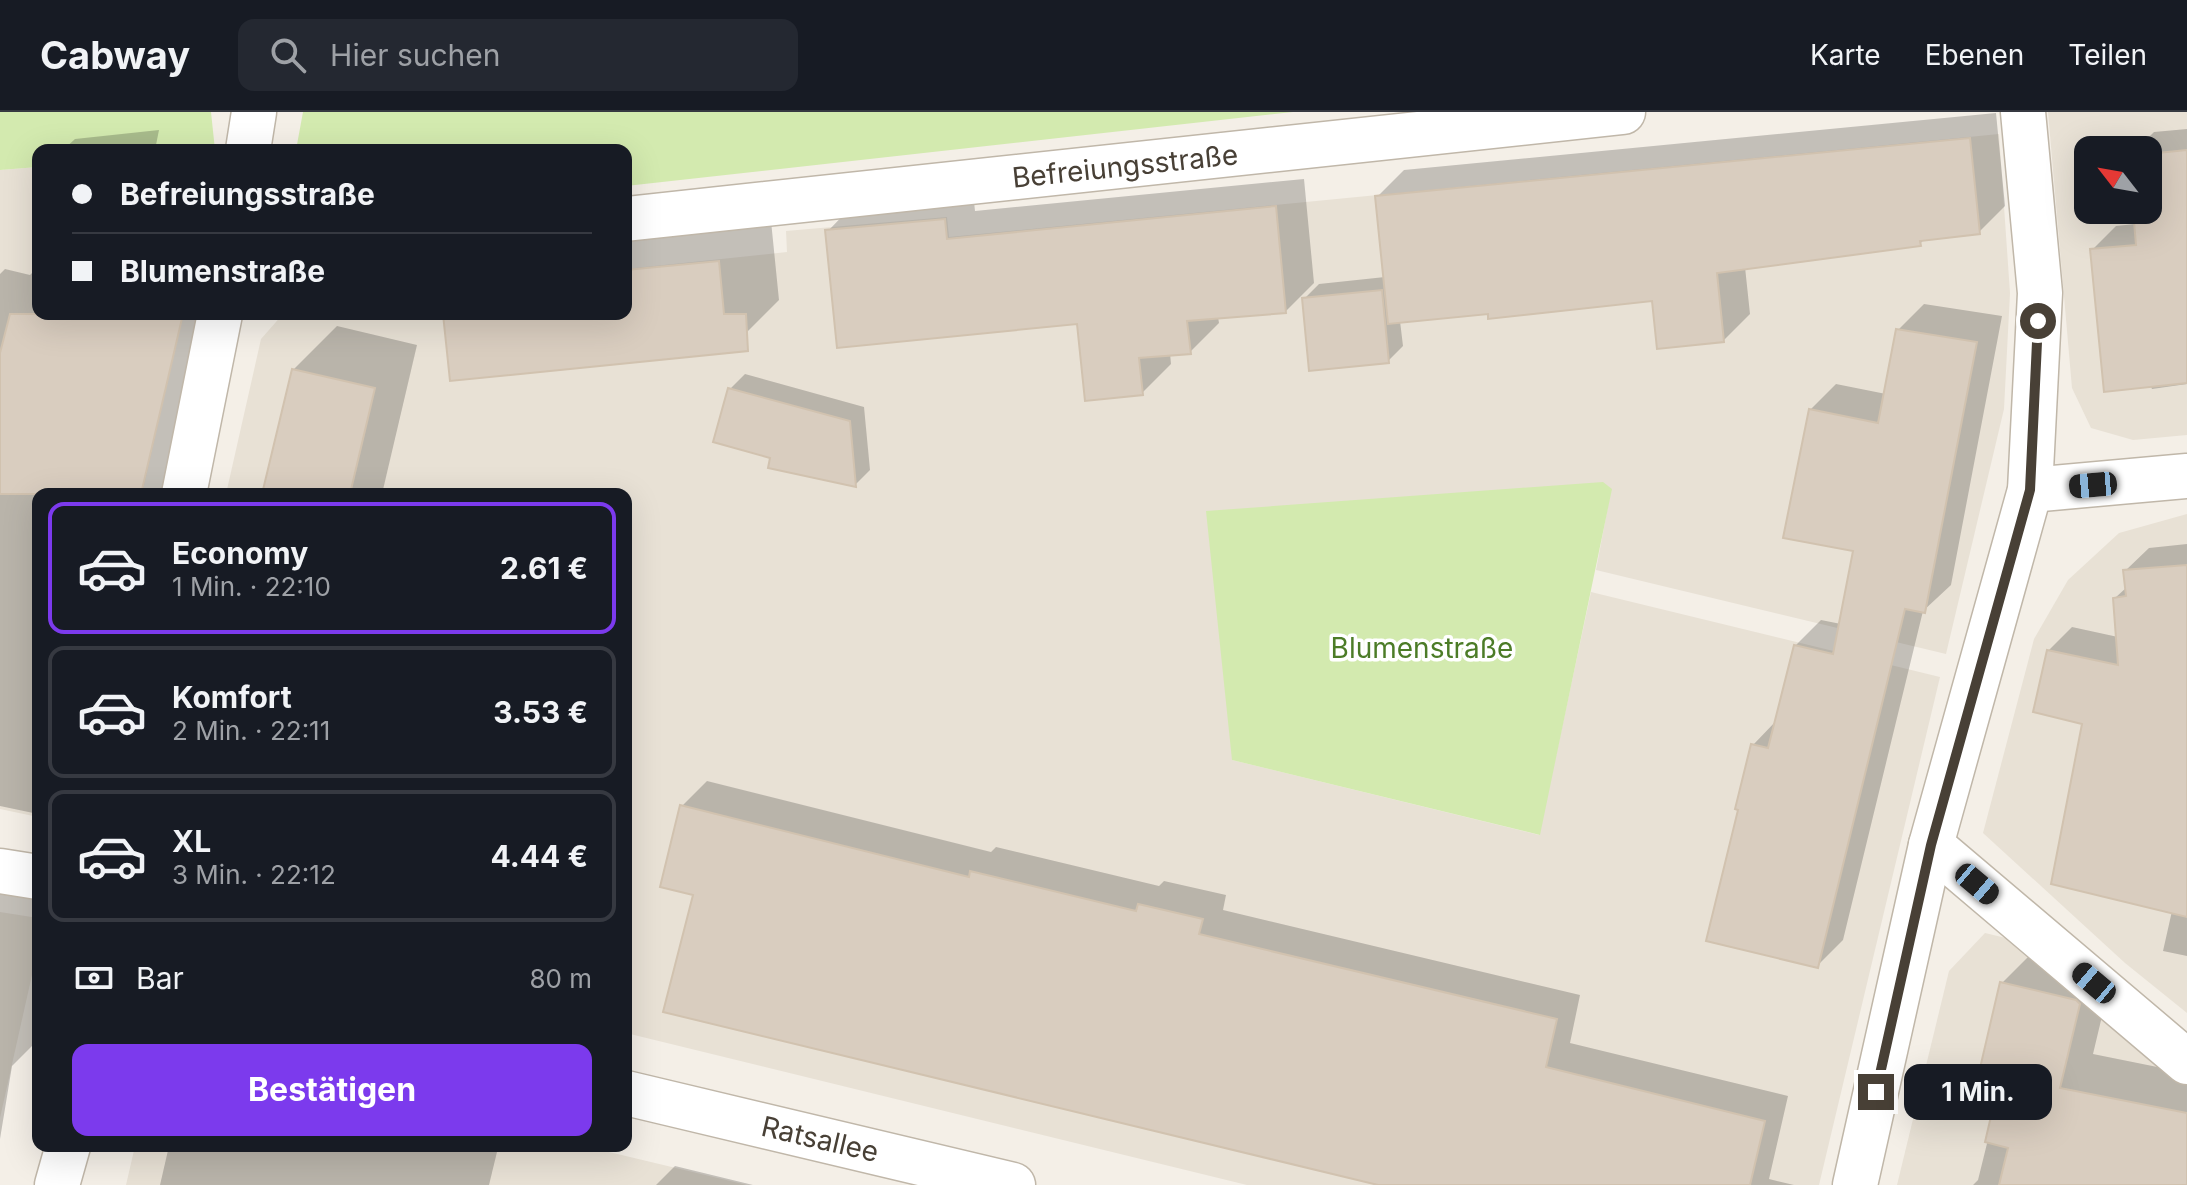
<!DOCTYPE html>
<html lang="de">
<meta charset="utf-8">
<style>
:root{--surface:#171b24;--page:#242831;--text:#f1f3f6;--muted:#9ea1a6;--line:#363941;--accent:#7c3aed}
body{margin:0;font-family:Inter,sans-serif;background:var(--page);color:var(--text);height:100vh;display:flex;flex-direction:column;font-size:30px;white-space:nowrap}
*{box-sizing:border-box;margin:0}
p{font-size:26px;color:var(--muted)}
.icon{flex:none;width:44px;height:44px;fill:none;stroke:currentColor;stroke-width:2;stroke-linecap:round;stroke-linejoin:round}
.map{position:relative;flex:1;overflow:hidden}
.details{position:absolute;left:32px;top:376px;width:600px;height:664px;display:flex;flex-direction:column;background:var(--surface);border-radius:16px;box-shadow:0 8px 32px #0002}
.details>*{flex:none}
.top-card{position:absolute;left:32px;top:32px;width:600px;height:176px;border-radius:16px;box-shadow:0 8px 32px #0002;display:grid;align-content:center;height:176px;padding:0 40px;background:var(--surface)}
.needle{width:52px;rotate:301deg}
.controls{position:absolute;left:2074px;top:24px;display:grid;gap:16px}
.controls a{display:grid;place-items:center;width:88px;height:88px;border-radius:16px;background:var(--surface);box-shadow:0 8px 32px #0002;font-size:40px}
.end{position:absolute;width:36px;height:36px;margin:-18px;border:10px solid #484036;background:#fff;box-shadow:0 0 0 4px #fff}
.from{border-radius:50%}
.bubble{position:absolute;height:56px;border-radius:16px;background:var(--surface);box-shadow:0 8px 32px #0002;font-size:26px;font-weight:700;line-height:56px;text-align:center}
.car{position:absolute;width:24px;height:48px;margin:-24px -12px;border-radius:10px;box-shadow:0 0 6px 2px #0007;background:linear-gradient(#222 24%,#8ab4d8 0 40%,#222 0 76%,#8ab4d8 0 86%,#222 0)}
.top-card b{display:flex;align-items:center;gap:28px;height:76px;font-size:30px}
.top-card b+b{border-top:2px solid var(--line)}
.top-card i{width:20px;height:20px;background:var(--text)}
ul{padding:14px 0 0;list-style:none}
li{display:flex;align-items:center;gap:24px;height:132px;margin:0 16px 12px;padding:0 24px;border:4px solid var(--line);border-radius:16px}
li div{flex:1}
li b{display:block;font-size:30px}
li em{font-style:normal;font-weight:700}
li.on{border-color:var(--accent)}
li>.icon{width:72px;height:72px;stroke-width:1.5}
.pay{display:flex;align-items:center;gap:20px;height:88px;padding:0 40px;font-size:30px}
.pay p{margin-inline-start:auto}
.cta{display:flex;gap:16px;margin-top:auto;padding:16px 40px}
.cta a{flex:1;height:92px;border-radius:16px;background:var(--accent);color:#fff;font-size:32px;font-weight:700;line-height:92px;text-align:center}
header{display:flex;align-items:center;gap:48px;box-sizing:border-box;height:112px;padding:0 40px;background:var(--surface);border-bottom:2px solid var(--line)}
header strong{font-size:38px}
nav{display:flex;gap:44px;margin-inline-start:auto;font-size:28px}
.search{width:560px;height:72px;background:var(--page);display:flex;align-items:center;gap:20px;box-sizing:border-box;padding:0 28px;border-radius:16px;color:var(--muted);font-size:30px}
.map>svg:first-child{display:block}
.residential{fill:#e8e1d5;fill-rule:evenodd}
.green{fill:#d3eaaf}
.shadow{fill:#0003}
.building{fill:#d9cdbf;stroke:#d1c2af;stroke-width:2}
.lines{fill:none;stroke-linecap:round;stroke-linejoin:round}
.street-casing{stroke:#c0b7a9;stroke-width:47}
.street{stroke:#fff;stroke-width:44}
.route{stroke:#484036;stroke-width:10}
.labels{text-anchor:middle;stroke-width:7;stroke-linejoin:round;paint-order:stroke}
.street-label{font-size:28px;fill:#484036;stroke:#fff}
.park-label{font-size:28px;fill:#4c7c27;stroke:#fff}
</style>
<header>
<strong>Cabway</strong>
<div class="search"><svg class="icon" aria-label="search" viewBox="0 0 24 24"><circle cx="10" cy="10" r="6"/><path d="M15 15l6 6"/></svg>Hier suchen</div>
<nav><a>Karte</a><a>Ebenen</a><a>Teilen</a></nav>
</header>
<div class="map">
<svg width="2187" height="1073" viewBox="0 0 2187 1073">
<rect width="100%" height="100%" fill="#f4efe7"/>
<g class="residential">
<path d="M2048,0h139v323l-54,5 -42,-12 -19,-40zM2088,38h60v60h-60z"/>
<polygon points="1999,22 2010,181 2004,297 1946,542 1596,458 1611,378 1232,648 1539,723 1591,480 1940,565 1819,1073 1247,1073 626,921 626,382 226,382 261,227 283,202 626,202 626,157 787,140 786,119 947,105 949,125"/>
<polygon points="38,55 38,202 183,202 142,382 38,382 38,705 0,697 0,58"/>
<polygon points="2187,402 2187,901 2125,851 1983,721 2034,527 2068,468 2119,421"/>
<polygon points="0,800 38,806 38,836 0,1006"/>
<polygon points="1985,821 2035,833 2187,969 2187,1073 1897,1073 1949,859"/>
<polygon points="135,1034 584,1034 747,1073 126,1073"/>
</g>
<g class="green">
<polygon points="0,0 211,0 215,38 38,38 38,55 0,58"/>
<polygon points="303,0 1293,0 626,74 626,38 296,38"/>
<polygon points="1603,370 1612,377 1540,723 1232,648 1206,399"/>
</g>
<g class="shadow">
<polygon points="1996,1 2005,94 1979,120 1925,126 1920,132 1745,155 1750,202 1724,228 1654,187 1400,209 1403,234 1388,249 1304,187 1319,172 1385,165 1377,85 1404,58"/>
<polygon points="2187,17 2187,272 2152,277 2092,138 2116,114 2135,112 2134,98 2148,98 2148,38 2136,38 2154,20"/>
<polygon points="159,18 155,38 63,38 75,27"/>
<polygon points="1304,67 1314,171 1286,199 1218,205 1219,211 1190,240 1170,241 1171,252 1142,281 1079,210 828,119 856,90 973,80 975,99"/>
<polygon points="770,99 779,188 727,240 445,202 626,202 626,113"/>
<polygon points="38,155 38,202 204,202 163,377 159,382 38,382 38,702 0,694 0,162 5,157 30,163"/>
<polygon points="1924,192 2002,204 1951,473 1923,499 1843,828 1817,854 1753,633 1777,608 1795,534 1821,508 1841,512 1856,438 1810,298 1836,272 1886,282 1898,218"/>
<polygon points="337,214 417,233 382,382 264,382 293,258"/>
<polygon points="745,262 864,295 870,358 855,373 772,345 730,277"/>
<polygon points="2187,432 2187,844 2163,839 2172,799 2049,538 2072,515 2118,525 2115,486 2127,475 2125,459 2149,436"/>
<polygon points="707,669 991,740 996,735 1159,774 1164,769 1226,783 1223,798 1580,883 1570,931 1788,984 1769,1067 1794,1073 1387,1073 695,782 682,694"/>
<polygon points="0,758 38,767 38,928 12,954 0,1027"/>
<polygon points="2036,837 2113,858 2093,942 2187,961 2187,1073 1973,1073 1978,1068 1995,999 2002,871"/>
<polygon points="169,1034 475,1034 497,1040 489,1073 160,1073"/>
<polygon points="675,1054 753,1073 656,1073"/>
</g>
<g class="building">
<polygon points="1970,26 1980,122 1920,129 1921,134 1717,161 1724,230 1657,237 1652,189 1488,207 1488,202 1388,212 1375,84"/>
<polygon points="2187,38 2187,271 2104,280 2090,137 2136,133 2133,98 2148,98 2148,42"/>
<polygon points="1276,94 1286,201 1187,209 1191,242 1139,246 1143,283 1085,289 1077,212 837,236 825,118 945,107 947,127"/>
<polygon points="719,149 724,202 746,202 748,239 450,269 443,202 626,202 626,158"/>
<polygon points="1382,178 1389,251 1309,259 1302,186"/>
<polygon points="10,202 183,202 141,382 0,382 0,241"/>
<polygon points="1896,217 1977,230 1925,501 1905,497 1818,856 1706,829 1738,698 1735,697 1751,632 1768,636 1794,533 1833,542 1853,439 1783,426 1809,297 1878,311"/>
<polygon points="292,257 375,276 350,382 262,382"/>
<polygon points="728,276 850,309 856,375 768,356 770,346 713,330"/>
<polygon points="2187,453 2187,805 2051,772 2082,612 2033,600 2047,538 2118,553 2113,486 2126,484 2123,458"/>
<polygon points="680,693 969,765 970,759 1136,799 1138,792 1203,807 1199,822 1557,907 1546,955 1765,1009 1750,1073 1378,1073 663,900 693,783 660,775"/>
<polygon points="2000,870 2076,888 2080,892 2060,976 2187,1001 2187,1073 1999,1073 2008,1036 1985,1030 1992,1000 1971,995"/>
</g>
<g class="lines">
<defs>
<g id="street">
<polyline points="248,38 254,0"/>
<polyline points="626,107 1623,0"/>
<polyline points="2030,378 2187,364"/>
<polyline points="184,382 220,202"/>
<polyline points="1931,733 2187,950"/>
<polyline points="0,759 38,765"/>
<polyline points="626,981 1013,1073"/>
<polyline points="57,1073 68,1034"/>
<polyline points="1855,1073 1931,733 2030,378 2040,181 2023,0"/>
</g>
</defs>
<use href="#street" class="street-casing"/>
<use href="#street" class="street"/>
</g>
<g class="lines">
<polyline class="route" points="1876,980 1931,733 2030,378 2038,209"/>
</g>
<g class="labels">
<g class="street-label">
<text transform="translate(1125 54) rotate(-6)" y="10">Befreiungsstraße</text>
<text transform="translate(820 1027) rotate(13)" y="10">Ratsallee</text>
</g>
<g class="park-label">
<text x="1422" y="546">Blumenstraße</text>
</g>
</g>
</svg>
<div class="controls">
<a><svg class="needle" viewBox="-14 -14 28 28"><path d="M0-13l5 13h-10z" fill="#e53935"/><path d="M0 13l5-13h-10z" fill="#9ea1a6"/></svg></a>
</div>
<i class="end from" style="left:2038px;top:209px"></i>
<i class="end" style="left:1876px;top:980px"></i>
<div class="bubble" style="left:1904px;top:952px;width:148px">1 Min.</div>
<i class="car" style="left:2093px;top:373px;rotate:265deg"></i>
<i class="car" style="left:1977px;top:772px;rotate:130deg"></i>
<i class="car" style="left:2094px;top:871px;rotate:310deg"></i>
<div class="top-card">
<b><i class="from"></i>Befreiungsstraße</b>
<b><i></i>Blumenstraße</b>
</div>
<section class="details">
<ul>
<li class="on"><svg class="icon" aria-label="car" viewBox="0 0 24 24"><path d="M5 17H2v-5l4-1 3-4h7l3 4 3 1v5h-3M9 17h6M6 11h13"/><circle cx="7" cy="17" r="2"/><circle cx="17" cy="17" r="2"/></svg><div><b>Economy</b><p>1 Min. · 22:10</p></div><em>2.61 €</em></li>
<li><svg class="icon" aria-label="car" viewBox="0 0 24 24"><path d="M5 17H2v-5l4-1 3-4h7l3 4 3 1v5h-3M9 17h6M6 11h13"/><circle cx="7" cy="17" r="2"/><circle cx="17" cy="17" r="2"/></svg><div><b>Komfort</b><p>2 Min. · 22:11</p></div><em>3.53 €</em></li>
<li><svg class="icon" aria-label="car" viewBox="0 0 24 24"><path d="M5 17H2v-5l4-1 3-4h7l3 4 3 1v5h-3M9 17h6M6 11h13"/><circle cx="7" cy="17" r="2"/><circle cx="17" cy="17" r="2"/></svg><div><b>XL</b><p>3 Min. · 22:12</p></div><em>4.44 €</em></li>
</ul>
<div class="pay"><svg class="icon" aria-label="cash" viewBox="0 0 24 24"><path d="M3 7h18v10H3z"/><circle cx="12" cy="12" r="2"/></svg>Bar<p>80 m</p></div>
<div class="cta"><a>Bestätigen</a></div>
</section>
</div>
